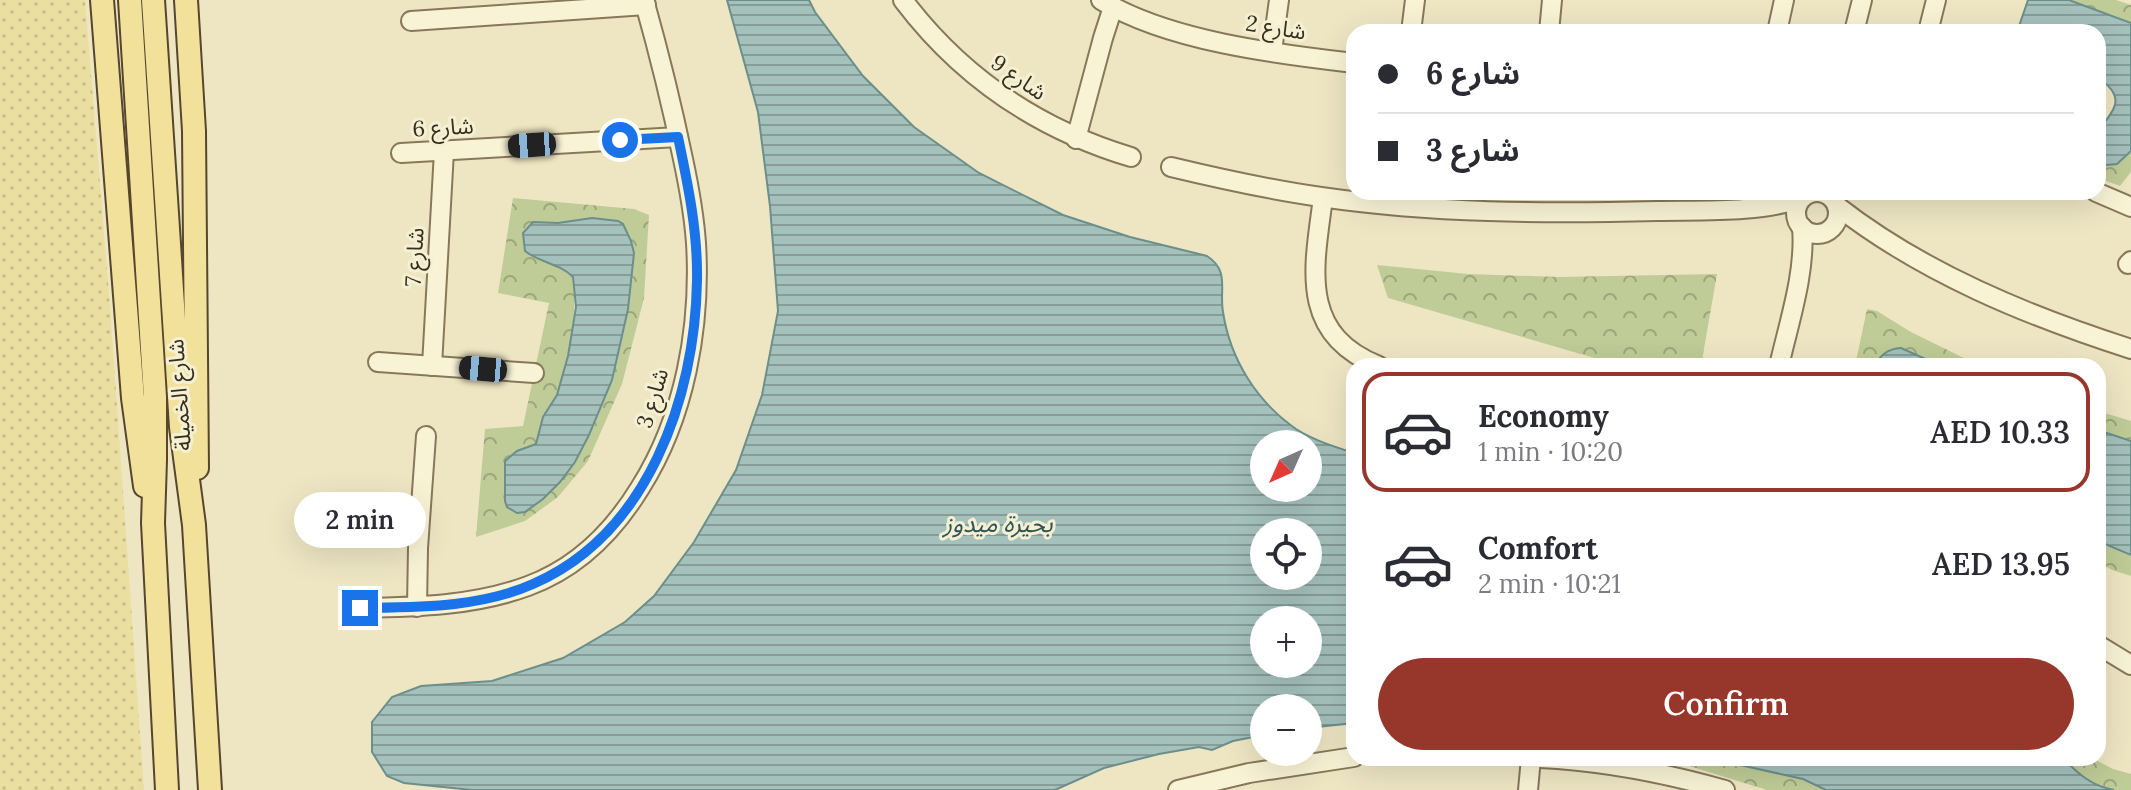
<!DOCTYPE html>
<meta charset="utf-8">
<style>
:root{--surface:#fff;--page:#f7f7f7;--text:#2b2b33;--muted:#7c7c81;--line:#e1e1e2;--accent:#97362a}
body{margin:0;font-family:Lora,"Noto Sans Arabic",serif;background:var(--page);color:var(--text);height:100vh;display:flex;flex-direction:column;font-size:30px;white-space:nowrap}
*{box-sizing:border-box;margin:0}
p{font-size:26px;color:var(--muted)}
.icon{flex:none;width:44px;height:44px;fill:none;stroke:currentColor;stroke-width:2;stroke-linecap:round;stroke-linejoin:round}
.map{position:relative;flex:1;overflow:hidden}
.panel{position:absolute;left:1346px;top:358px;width:760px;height:408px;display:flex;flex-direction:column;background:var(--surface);border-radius:24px;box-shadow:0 8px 32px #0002}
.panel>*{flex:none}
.hud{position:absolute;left:1346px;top:24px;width:760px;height:176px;border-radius:24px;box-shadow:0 8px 32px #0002;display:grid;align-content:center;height:176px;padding:0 32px;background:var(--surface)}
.needle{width:52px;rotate:225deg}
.controls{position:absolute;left:1250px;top:430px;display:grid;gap:16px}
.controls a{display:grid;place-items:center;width:72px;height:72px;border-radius:50%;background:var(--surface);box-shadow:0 8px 32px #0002;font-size:40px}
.end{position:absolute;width:36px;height:36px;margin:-18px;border:10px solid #1a73e8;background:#fff;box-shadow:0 0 0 4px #fff}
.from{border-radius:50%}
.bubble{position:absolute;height:56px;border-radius:28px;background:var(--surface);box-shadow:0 8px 32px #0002;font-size:26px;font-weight:600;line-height:56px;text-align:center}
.car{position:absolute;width:24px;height:48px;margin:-24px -12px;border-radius:10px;box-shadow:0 0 6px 2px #0007;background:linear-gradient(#222 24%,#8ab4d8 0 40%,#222 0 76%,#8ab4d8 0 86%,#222 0)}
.hud b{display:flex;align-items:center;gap:28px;height:76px;font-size:30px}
.hud b+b{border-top:2px solid var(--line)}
.hud i{width:20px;height:20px;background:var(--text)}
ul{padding:14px 0 0;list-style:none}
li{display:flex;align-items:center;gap:24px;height:120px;margin:0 16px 12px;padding:0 16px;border:4px solid transparent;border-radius:24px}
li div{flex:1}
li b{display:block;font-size:30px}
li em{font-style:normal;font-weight:600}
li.on{border-color:var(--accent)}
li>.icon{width:72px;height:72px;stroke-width:1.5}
.cta{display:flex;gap:16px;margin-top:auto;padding:16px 32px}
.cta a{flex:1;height:92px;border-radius:48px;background:var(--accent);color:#fff;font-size:32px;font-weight:600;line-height:92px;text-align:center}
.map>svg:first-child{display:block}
.sand{fill:url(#sand-dots)}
.park{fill:url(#park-crowns);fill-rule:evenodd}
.water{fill:url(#water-rules);stroke:#6c8f8b;stroke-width:2;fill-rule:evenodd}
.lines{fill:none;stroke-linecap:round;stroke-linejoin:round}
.minor-casing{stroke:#88785a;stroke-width:22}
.major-casing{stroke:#56462e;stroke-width:26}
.minor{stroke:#f9f3d6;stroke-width:18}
.major{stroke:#f1e19b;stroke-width:22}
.route{stroke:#1a73e8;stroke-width:10}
.labels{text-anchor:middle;stroke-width:6;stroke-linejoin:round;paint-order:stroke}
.street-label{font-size:22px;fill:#382e1e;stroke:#f5f0d3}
.water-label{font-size:24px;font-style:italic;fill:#2d5558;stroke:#f5f0d3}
</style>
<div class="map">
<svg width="2131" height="790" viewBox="0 0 2131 790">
<defs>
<pattern id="sand-dots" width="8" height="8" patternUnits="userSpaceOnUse" patternTransform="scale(2)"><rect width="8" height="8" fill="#eadfa0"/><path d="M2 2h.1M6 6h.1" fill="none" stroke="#c9c089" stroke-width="1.8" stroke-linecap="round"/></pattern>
<pattern id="park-crowns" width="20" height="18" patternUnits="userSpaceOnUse" patternTransform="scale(2)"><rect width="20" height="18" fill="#bfcc97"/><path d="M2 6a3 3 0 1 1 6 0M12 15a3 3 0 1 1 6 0" fill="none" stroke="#9ca67b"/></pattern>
<pattern id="water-rules" width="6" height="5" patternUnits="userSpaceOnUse" patternTransform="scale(2)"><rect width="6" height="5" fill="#a5c1bc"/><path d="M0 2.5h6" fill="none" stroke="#879d98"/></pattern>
</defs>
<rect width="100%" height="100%" fill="#eee6c3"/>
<polygon class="sand" points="0,0 85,0 110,306 144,790 0,790"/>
<g class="park">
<polygon points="2069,0 2116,0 2131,5 2131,23"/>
<polygon points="2131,151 2131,172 2120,186 2098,178 2098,160 2107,165 2117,164"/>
<path d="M513,198l121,11 15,6 -5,83 -22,86 -34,77 -30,36 -33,24 -49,16 9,-108 38,-3 26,-123 -51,-10zM592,218l42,35c-9,71 -20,147 -59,208 -9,14 -21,26 -32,38l-10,-52c8,-8 6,-18 10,-29 3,-8 9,-14 13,-22 16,-34 21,-82 17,-118l-16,-13 -27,-10 3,-33 25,1z"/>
<polygon points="1377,265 1468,274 1559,277 1717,274 1701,366 1622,366 1388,298"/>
<polygon points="1867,309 1877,311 1911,332 1980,366 1855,366"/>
<polygon points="2098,411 2131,421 2131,576 2112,570 2098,562"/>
<polygon points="1646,758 2092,758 2113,769 2131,774 2131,790 1767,790 1686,765"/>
</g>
<g class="water">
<path d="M727,0h82l6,12 48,64 51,51 65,46 84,42 67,22 77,19c23,15 12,33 16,56 7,47 34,90 73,117 17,11 39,18 58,24v270l-46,5v-20h-44v27l-31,6 -21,9 -13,-3 -40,7 -55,14 -49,22h-583l-68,-7 -17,-7 -15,-24v-30l20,-25 29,-11 71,-5 71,-23 62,-36 29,-26 40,-54 42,-72 26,-75 16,-84 -8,-105 -12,-94zM1308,444v44h-44v-44zM1308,532v44h-44v-44zM1308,620v44h-44v-44z"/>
<path d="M2028,0h41l62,23v128l-14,13 -10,1 -9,-5v-30c18,-20 28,-34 0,-52v-46h-81z"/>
<path d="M592,218l26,3 5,3 8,17 3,12 -6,56 -16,71 -23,55 -14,27 -15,20 -17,17 -18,13 -8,1 -10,-6 -2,-6v-40l12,-10 19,-7 7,-27 14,-22 11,-39 4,-24 4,-25 -3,-30c-14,-14 -33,-14 -48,-26l-2,-18 10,-11 25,1z"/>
<path d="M1901,348l40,18h-67c7,-11 13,-17 27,-18z"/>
<polygon points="2098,430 2131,441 2131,555 2098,541"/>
<path d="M1717,758h346c15,16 29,28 51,32h-288l-23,-11 -63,-14z"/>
</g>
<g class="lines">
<defs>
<g id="minor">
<path d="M903,0c59,78 135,129 228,157"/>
<path d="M1101,0c67,41 175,54 253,63"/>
<polyline points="411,21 646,5"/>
<polyline points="1411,32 1415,0"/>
<polyline points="1549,32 1552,0"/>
<polyline points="1777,32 1784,0"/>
<polyline points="1854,32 1862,0"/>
<polyline points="1928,32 1936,0"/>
<polyline points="1272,51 1279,0"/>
<polyline points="1076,139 1103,38 1113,7"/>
<polyline points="401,153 678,137"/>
<path d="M1171,167c50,12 100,23 150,30 111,16 224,17 336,14 45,-1 103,2 145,-13"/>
<polyline points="2096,192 2131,207"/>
<circle cx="1817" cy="213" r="21"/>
<path d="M1323,198c-9,69 -25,136 56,168"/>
<path d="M1837,206c86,67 191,110 294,143"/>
<polyline points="2128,264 2131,261"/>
<polyline points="378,362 534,373"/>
<polyline points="432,366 444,151"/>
<path d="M1779,366c10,-44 27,-94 23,-139"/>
<polyline points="417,607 418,548 426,436"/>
<path d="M360,608c57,-1 114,-2 168,-22 49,-18 85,-54 112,-98 45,-71 61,-161 56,-245 -2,-28 -7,-56 -13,-84 -11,-53 -24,-106 -39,-159"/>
<polyline points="2098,645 2131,665"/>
<path d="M1540,758c62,3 125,15 185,32"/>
<polyline points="1178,790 1249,773 1354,757"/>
<polyline points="1528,790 1531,758"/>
</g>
<g id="major">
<polyline points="102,0 133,398 145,486"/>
<polyline points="130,0 155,397 155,460 153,523 167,790"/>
<polyline points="153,0 181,427 194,525 210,790"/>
<polyline points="186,0 194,131 197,468"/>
</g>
</defs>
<use href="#minor" class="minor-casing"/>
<use href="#major" class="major-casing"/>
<use href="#minor" class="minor"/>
<use href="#major" class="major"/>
</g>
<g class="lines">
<path class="route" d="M360,608c58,-1 119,0 173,-24 115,-50 162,-186 164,-303 1,-49 -9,-96 -19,-144l-58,3"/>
</g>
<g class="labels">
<g class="street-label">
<text transform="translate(1276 27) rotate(9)" y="8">شارع 2</text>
<text transform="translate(1019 77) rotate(35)" y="8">شارع 9</text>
<text transform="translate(443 127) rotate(-3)" y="8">شارع 6</text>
<text transform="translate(414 257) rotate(-87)" y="8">شارع 7</text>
<text transform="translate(179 395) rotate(-94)" y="8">شارع الخميلة</text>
<text transform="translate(652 398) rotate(-73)" y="8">شارع 3</text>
</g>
<g class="water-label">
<text x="998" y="532">بحيرة ميدوز</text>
</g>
</g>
</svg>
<div class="controls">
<a><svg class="needle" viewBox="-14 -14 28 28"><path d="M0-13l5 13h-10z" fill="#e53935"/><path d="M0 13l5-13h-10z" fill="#7c7c81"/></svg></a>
<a><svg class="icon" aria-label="locate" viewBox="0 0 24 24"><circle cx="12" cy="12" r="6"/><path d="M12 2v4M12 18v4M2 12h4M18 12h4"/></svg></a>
<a>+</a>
<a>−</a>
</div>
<i class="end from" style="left:620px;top:140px"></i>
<i class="end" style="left:360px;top:608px"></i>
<div class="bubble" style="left:294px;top:492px;width:132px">2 min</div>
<i class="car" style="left:532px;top:145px;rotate:266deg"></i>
<i class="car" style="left:483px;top:369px;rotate:275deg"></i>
<div class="hud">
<b><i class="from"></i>شارع 6</b>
<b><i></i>شارع 3</b>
</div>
<section class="panel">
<ul>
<li class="on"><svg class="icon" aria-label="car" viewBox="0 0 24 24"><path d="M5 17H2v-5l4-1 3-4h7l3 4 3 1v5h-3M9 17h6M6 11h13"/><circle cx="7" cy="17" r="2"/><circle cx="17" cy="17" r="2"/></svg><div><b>Economy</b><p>1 min · 10:20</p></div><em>AED 10.33</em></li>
<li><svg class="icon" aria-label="car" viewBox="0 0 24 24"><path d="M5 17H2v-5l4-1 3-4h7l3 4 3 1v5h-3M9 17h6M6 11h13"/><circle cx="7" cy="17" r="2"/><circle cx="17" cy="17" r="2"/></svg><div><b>Comfort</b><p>2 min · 10:21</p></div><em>AED 13.95</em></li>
</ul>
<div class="cta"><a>Confirm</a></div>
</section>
</div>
